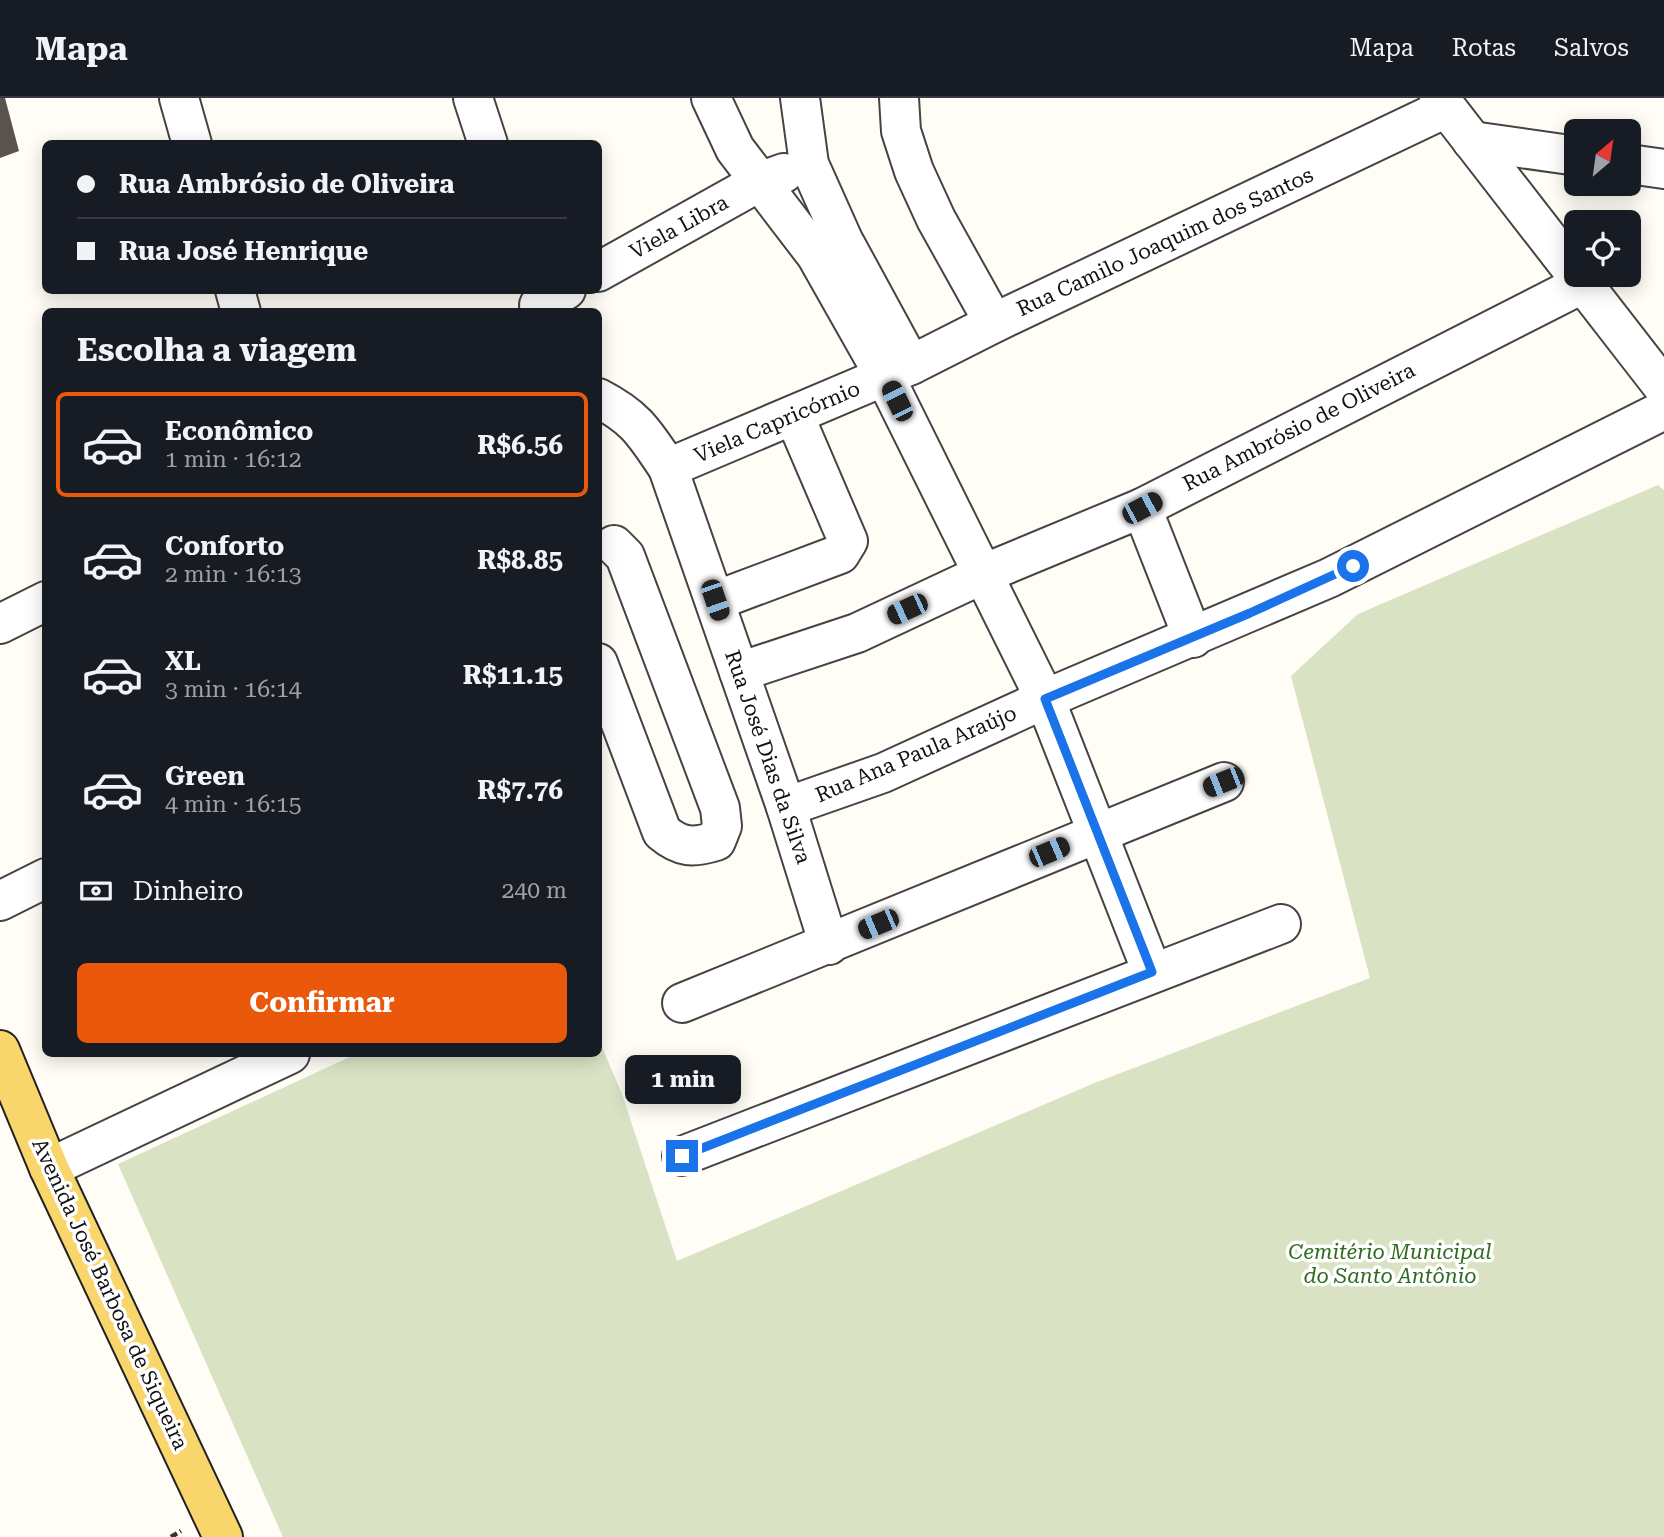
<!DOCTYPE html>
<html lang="pt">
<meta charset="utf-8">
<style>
:root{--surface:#171b24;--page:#242831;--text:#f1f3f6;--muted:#9ea1a6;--line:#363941;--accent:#ea580c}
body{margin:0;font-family:"Roboto Serif",serif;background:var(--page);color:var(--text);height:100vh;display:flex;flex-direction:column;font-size:26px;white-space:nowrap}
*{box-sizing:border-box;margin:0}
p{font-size:23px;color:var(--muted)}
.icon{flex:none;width:38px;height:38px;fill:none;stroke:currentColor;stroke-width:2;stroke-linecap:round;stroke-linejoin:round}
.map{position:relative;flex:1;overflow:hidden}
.sheet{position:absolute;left:42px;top:210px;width:560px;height:749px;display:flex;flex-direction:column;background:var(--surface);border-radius:10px;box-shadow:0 4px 18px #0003}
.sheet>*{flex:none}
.guide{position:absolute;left:42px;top:42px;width:560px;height:154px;border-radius:10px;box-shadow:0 4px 18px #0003;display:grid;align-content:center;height:154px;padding:0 35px;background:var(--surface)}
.needle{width:46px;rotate:29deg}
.tools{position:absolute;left:1564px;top:21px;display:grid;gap:14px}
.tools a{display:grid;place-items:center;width:77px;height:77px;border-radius:10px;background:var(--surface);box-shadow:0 4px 18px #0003;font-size:35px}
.end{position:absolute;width:32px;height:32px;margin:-16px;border:9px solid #1a73e8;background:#fff;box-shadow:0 0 0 4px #fff}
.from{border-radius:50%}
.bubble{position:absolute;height:49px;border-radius:10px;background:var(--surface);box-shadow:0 4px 18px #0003;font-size:23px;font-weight:700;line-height:49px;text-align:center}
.car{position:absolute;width:21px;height:42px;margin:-21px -10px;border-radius:9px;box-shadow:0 0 5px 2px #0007;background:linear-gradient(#222 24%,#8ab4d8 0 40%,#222 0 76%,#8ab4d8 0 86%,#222 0)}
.guide b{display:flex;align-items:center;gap:24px;height:66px;font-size:26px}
.guide b+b{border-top:2px solid var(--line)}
.guide i{width:18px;height:18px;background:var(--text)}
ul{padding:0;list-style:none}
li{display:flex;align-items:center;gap:21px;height:105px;margin:0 14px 10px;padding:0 21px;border:4px solid transparent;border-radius:10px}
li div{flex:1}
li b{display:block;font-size:26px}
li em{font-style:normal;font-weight:700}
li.current{border-color:var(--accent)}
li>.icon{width:63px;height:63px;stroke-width:1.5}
h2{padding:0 35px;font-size:32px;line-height:84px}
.pay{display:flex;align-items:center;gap:18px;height:77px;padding:0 35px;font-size:26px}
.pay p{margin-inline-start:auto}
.cta{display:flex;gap:14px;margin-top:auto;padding:14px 35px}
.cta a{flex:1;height:80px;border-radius:10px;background:var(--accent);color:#fff;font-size:28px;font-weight:700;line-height:80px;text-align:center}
header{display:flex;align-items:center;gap:42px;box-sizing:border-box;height:98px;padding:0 35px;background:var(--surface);border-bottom:2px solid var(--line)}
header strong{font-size:33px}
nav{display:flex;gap:38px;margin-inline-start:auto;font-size:24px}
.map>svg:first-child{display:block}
.cemetery{fill:#d9e3c4}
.building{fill:#5a524d}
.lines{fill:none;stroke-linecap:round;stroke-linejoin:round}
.minor-casing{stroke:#444;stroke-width:42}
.major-casing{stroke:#222;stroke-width:42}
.path{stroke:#333;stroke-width:4.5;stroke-dasharray:7 3.5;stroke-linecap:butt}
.minor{stroke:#fff;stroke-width:38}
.major{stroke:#f9d66b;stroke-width:38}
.route{stroke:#1a73e8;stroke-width:9}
.labels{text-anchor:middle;stroke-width:7;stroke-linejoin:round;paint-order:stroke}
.street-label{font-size:21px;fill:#111;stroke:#fff}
.park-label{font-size:21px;font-style:italic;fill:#2f6b1f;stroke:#fff}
</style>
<header>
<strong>Mapa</strong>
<nav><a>Mapa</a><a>Rotas</a><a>Salvos</a></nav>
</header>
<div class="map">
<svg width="1664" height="1439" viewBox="0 0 1664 1439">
<rect width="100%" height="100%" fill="#fffdf5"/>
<polygon class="cemetery" points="1658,387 1664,392 1664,1439 283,1439 118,1066 356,956 598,956 599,942 622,996 677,1163 1097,984 1370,880 1291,578 1358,516"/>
<polygon class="building" points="0,0 5,0 19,53 0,60"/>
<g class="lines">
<defs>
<g id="minor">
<polyline points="179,0 192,46"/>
<polyline points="473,0 488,46"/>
<polyline points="711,0 735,51 816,157 885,279 1045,601 1152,874"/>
<polyline points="800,0 809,66 843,142 911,267"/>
<polyline points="899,0 901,33 914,73 936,121 994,225"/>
<polyline points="1439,0 1664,290"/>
<polyline points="1472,43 1577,58"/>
<polyline points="1629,66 1664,71"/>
<polyline points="598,174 759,84 784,75"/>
<polyline points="235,192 241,214"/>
<polyline points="539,207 566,192"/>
<path d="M598,300c39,20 47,36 70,70l118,339 43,138"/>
<polyline points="668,370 911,267 994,225 1446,10"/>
<polyline points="715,503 840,456 848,443 794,317"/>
<polyline points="0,526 46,503"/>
<polyline points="1193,540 1142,410 1582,186"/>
<path d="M598,565l64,169c19,16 31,16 54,9l6,-15 -2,-18 -95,-252 -11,-11"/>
<polyline points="739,574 857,535 983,476 1142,410"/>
<polyline points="786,709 883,675 1045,601 1329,480 1664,312"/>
<polyline points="0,803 46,780"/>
<polyline points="682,905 1224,684"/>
<polyline points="682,1058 1281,826"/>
<polyline points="49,1070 290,956"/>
</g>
<polyline id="major" points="0,952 49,1070 223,1439"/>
</defs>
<use href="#minor" class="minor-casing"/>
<use href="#major" class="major-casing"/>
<polyline class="path" points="171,1439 181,1433"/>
<use href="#minor" class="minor"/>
<use href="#major" class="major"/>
</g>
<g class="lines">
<polyline class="route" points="682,1058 1152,874 1045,601 1250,515 1353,468"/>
</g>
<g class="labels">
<g class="street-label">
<text transform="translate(679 129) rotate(-29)" y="7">Viela Libra</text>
<text transform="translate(1165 144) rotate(-25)" y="7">Rua Camilo Joaquim dos Santos</text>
<text transform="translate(777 324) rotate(-23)" y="7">Viela Capricórnio</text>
<text transform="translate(1299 329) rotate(-27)" y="7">Rua Ambrósio de Oliveira</text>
<text transform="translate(916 656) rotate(-23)" y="7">Rua Ana Paula Araújo</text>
<text transform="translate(768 659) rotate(71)" y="7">Rua José Dias da Silva</text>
<text transform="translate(110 1196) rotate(65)" y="7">Avenida José Barbosa de Siqueira</text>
</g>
<g class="park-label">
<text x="1390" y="1161">Cemitério Municipal<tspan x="1390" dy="24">do Santo Antônio</tspan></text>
</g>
</g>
</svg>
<div class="tools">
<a><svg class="needle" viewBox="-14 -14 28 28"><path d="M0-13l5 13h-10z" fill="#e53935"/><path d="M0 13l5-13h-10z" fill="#9ea1a6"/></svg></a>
<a><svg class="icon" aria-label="locate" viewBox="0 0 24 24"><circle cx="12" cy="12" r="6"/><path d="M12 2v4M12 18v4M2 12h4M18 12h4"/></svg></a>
</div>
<i class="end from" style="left:1353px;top:468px"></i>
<i class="end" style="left:682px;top:1058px"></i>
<div class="bubble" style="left:625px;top:957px;width:116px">1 min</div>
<i class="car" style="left:897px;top:303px;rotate:334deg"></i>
<i class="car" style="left:1142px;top:410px;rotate:62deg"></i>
<i class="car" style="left:715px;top:502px;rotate:161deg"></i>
<i class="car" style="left:907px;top:511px;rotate:245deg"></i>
<i class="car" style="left:1223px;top:684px;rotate:248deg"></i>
<i class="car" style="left:1049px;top:754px;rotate:67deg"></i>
<i class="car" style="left:878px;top:826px;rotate:247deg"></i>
<div class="guide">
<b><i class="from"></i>Rua Ambrósio de Oliveira</b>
<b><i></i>Rua José Henrique</b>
</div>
<section class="sheet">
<h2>Escolha a viagem</h2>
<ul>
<li class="current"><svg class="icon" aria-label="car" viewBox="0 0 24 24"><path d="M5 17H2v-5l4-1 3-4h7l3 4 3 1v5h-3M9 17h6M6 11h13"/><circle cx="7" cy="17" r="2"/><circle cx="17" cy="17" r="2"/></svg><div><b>Econômico</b><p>1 min · 16:12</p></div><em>R$6.56</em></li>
<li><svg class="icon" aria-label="car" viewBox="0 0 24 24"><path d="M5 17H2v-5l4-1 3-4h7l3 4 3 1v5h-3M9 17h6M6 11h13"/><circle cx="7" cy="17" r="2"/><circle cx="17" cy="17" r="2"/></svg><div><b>Conforto</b><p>2 min · 16:13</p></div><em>R$8.85</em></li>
<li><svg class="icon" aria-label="car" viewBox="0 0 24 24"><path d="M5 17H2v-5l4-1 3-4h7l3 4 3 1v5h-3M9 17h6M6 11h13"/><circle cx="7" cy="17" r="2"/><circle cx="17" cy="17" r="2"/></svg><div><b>XL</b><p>3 min · 16:14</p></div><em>R$11.15</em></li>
<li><svg class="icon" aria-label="car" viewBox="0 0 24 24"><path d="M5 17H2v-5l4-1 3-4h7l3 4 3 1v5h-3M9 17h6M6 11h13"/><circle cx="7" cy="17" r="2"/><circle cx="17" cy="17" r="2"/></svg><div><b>Green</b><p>4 min · 16:15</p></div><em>R$7.76</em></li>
</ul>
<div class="pay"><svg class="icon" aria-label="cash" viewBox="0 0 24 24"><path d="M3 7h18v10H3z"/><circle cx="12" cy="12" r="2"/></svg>Dinheiro<p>240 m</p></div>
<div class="cta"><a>Confirmar</a></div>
</section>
</div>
